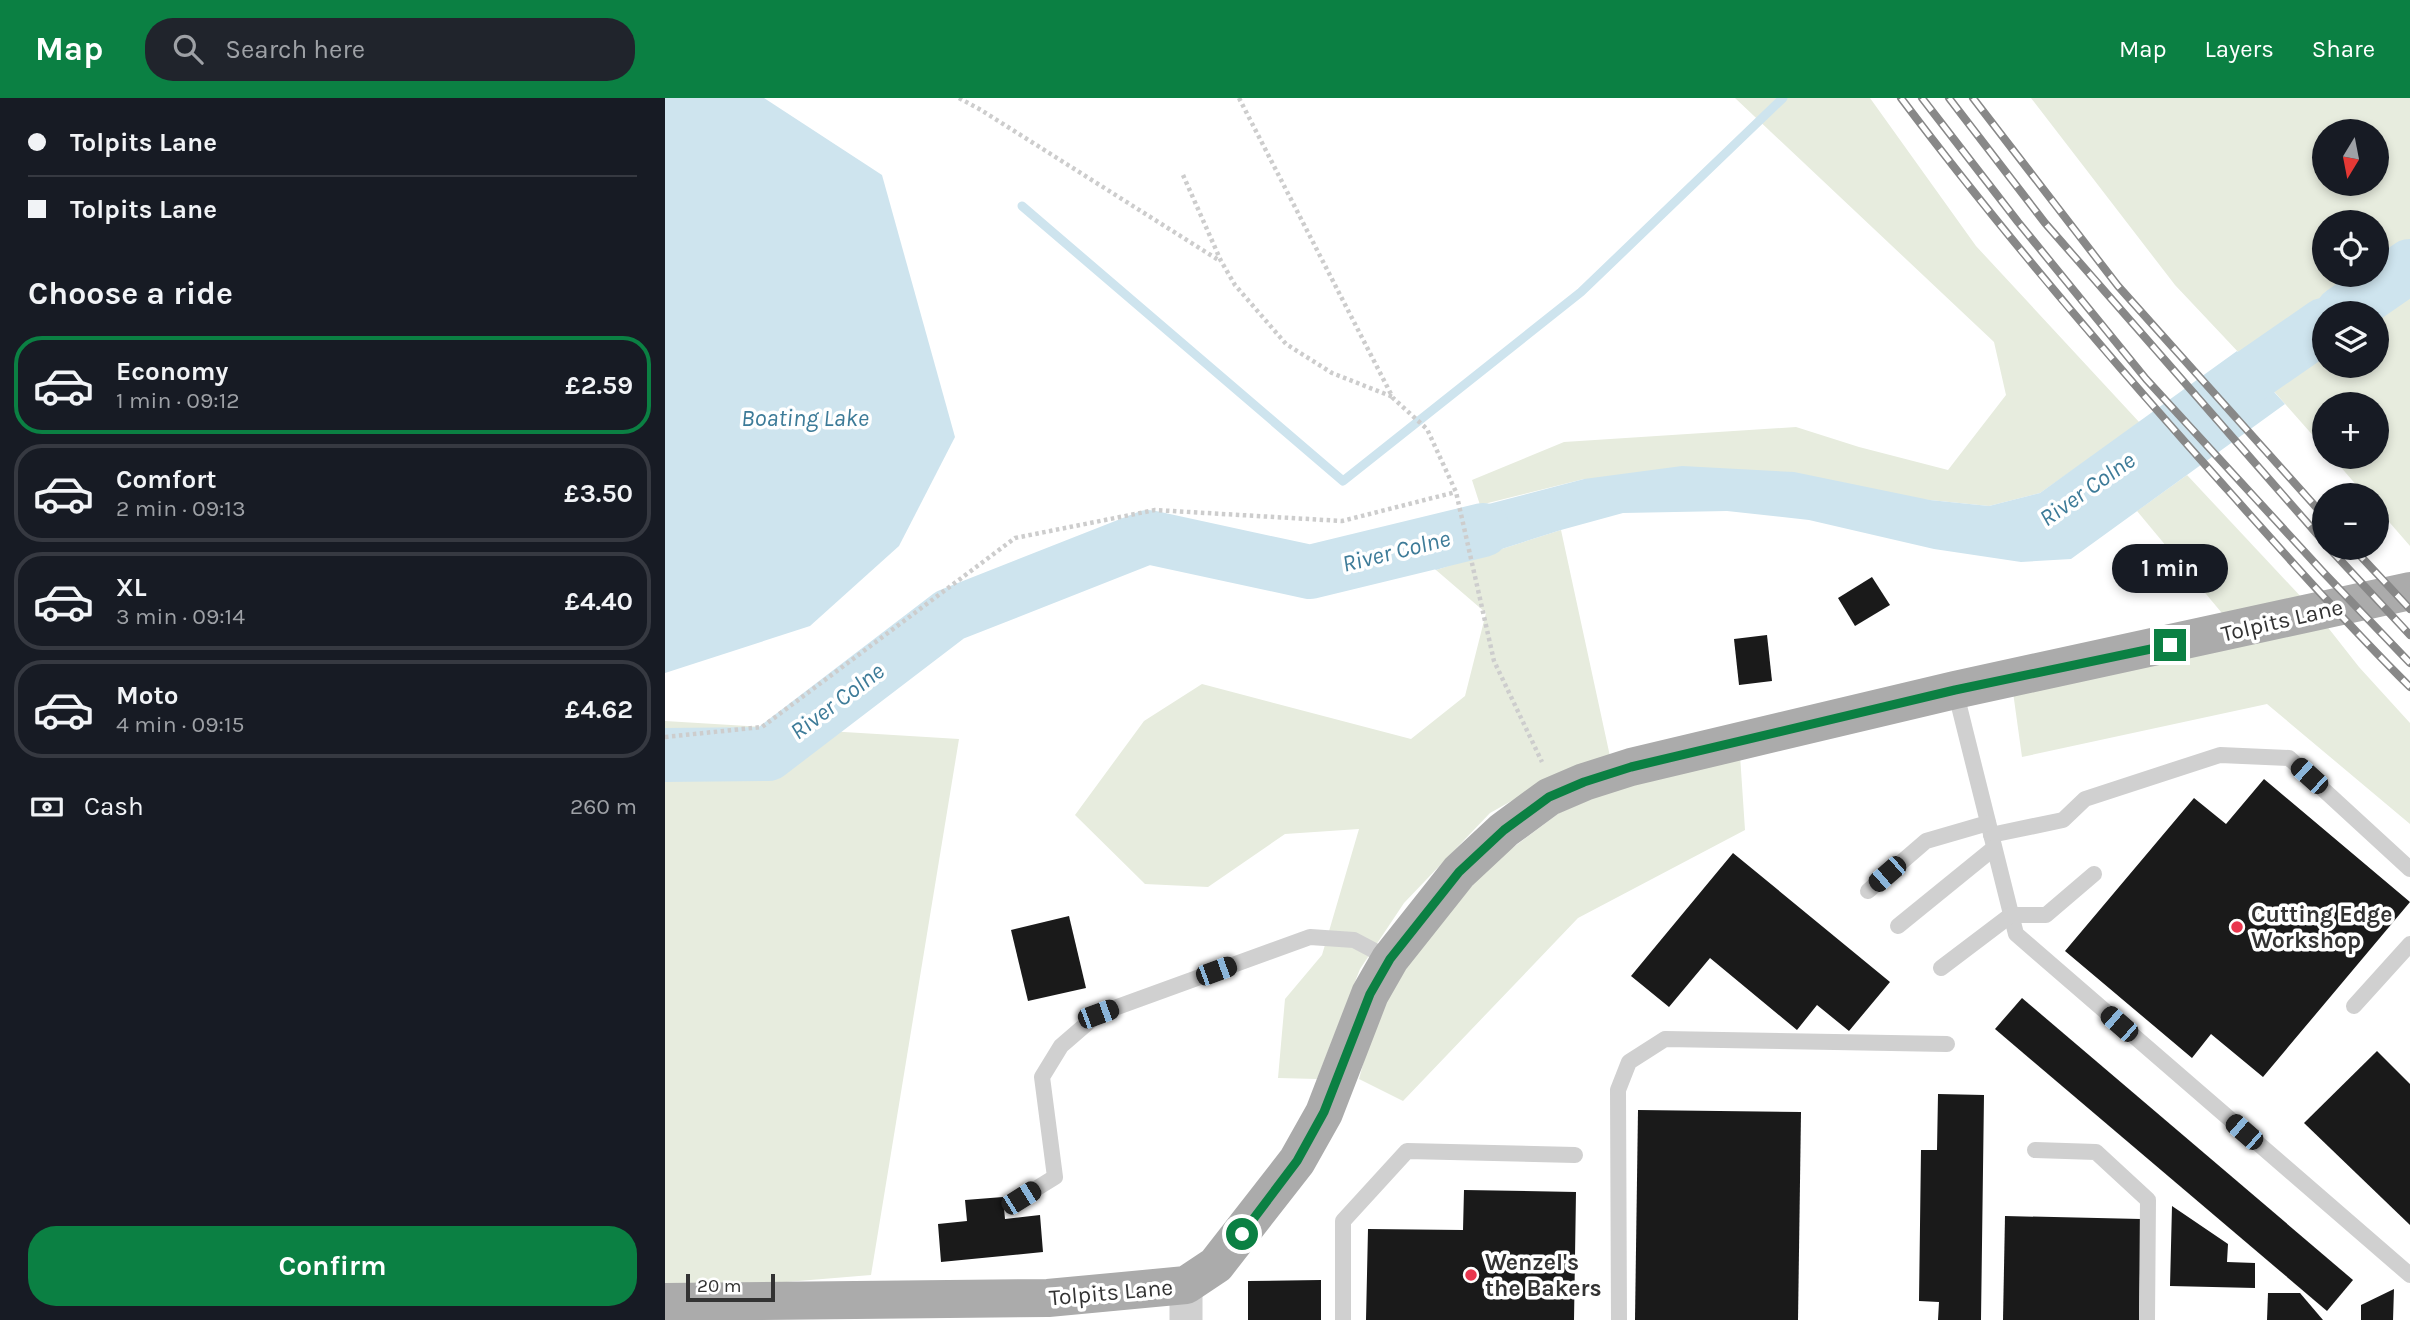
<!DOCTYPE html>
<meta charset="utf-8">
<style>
:root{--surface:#171b24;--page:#20242c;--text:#f1f3f6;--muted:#9ea1a6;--line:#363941;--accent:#0b8043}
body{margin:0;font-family:Karla,sans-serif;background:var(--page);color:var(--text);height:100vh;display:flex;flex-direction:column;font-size:26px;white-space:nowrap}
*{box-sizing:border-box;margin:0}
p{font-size:23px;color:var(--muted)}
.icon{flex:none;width:38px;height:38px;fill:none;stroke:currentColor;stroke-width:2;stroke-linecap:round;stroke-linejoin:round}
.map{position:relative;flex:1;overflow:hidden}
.side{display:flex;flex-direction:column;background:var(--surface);width:665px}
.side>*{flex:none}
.top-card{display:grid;align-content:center;height:154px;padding:0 28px;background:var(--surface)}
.needle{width:46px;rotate:190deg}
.controls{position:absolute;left:1647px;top:21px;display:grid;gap:14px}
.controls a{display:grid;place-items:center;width:77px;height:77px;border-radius:50%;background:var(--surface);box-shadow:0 4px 10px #0003;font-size:35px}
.scale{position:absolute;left:21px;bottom:18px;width:89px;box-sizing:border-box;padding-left:7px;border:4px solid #333;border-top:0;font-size:19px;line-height:24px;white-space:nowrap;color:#333;-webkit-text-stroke:5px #fff;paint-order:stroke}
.end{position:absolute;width:32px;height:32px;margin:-16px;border:9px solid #0b8043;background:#fff;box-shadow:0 0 0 4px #fff}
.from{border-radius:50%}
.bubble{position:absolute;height:49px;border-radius:24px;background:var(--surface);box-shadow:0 4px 10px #0003;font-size:23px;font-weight:700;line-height:49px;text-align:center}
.car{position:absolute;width:21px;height:42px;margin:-21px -10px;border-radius:9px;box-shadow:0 0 5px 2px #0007;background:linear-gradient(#222 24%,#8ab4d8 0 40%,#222 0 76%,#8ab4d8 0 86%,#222 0)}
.top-card b{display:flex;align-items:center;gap:24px;height:66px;font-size:26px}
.top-card b+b{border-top:2px solid var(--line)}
.top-card i{width:18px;height:18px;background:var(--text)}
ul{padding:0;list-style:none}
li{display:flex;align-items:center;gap:21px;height:98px;margin:0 14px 10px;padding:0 14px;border:4px solid var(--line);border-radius:28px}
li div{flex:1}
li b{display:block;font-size:26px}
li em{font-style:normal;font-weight:700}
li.active{border-color:var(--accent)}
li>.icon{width:63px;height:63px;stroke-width:1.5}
h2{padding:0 28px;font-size:32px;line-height:84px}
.pay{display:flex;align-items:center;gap:18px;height:77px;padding:0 28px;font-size:26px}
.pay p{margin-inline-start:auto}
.action{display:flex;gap:14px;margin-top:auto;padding:14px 28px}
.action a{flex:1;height:80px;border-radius:28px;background:var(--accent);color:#fff;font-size:28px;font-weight:700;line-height:80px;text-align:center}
header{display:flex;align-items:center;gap:42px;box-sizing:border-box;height:98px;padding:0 35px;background:var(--accent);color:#fff}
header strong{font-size:33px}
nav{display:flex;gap:38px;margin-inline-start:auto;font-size:24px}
.search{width:490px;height:63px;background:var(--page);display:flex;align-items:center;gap:18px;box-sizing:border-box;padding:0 24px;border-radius:28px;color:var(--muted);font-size:26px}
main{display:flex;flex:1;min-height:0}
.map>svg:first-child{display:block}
.green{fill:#e7ecde;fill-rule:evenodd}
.water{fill:#cee4ee}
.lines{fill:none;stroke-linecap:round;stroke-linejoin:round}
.stream{stroke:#cee4ee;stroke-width:9}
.river{stroke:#cee4ee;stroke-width:54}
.building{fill:#1a1a1a}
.path{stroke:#cdcdcd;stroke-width:4.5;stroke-dasharray:3.5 3.5;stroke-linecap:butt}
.lane{stroke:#d0d0d0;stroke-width:16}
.street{stroke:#d0d0d0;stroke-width:33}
.primary{stroke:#ababab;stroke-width:38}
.rail-casing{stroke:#888;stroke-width:8}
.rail{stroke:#fff;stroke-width:5;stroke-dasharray:16;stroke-linecap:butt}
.route{stroke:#0b8043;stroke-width:9}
.poi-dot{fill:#e9364e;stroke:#fff;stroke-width:2.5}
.labels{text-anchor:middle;stroke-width:7;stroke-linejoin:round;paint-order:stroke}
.street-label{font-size:23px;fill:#333;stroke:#fff}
.poi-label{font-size:23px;font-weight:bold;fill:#333;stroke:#fff;text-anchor:start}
.water-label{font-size:24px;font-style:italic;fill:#3d7b98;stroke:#fff}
</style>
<header>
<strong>Map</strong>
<div class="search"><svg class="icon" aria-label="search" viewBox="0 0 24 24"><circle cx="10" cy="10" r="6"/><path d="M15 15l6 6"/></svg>Search here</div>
<nav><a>Map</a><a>Layers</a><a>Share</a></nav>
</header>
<main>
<section class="side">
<div class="top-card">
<b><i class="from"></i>Tolpits Lane</b>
<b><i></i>Tolpits Lane</b>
</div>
<h2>Choose a ride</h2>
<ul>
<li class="active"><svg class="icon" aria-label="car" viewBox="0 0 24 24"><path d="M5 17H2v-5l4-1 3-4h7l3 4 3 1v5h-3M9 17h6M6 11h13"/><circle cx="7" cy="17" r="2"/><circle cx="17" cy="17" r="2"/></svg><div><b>Economy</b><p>1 min · 09:12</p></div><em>£2.59</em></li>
<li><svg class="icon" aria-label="car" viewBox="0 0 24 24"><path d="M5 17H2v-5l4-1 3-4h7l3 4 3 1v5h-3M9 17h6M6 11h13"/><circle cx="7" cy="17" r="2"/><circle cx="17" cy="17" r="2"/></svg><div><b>Comfort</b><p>2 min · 09:13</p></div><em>£3.50</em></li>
<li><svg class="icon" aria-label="car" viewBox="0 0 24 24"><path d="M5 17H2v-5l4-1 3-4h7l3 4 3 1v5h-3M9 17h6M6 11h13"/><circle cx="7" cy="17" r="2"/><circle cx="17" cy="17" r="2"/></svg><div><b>XL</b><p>3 min · 09:14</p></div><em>£4.40</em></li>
<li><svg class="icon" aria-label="car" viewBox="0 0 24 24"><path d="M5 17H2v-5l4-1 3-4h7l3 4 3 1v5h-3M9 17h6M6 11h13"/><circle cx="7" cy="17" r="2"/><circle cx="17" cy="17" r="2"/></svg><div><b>Moto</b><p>4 min · 09:15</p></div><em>£4.62</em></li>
</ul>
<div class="pay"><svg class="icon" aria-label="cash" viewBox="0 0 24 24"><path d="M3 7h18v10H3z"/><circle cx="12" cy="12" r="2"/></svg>Cash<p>260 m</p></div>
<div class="action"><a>Confirm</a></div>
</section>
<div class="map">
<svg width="1745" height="1222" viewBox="0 0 1745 1222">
<rect width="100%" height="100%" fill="#fff"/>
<g class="green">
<polygon points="1070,0 1205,0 1311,148 1475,325 1375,395 1324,408 1265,402 919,381 815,407 807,382 899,344 1131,329 1194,349 1283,372 1341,297 1329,244"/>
<path d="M1366,0h379v448l-33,-38v-13h-12l-33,-38h45v-53h-53v44l-67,-76 -82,-87zM1659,33h53v53h-53zM1659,124h53v53h-53zM1659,215h53v53h-53z"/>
<polygon points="1522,377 1638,501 1561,520 1472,413"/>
<polygon points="896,432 946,663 905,670 825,715 739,805 695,871 652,981 613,980 620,901 657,857 694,731 620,736 543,789 480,786 410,717 479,623 537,586 746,641 800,598 821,515 771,472"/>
<polygon points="1661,527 1694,569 1745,625 1745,726 1602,606 1357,659 1348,594"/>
<polygon points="0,623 294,641 206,1177 0,1194"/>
<polygon points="1075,657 1080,732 913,820 738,1003 694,981 713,911 743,862 826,766 894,715 965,684"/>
</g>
<g class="water">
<polygon points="0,0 99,0 217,77 290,339 234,448 145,528 0,575"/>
<polygon points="1572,253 1620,306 1406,461 1356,464 1269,451 1144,422 1062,413 958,415 896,432 771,472 724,432 919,381 1017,368 1129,374 1265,402 1324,408 1375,395"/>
</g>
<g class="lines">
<polyline class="stream" points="357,108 678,383 916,194 1118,0"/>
<g class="river">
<polyline points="1677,215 1745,168"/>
<polyline points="1568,290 1659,227"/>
<polyline points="0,657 103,656 285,517 483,439 645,474 818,432"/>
</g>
</g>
<g class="building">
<polygon points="1207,479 1225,507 1190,528 1173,500"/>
<polygon points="1102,537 1107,583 1074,587 1069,541"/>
<polygon points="1599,681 1745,804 1598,979 1546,936 1527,960 1400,853 1529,700 1561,726"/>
<polygon points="1068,755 1225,884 1184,933 1152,907 1132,932 1045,860 1004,909 966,878"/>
<polygon points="404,818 421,890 363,903 346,832"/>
<polygon points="1357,900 1688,1182 1662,1213 1330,931"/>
<polygon points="1712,953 1745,986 1745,1127 1639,1025"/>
<polygon points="1273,996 1319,997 1316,1222 1273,1222 1274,1204 1254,1203 1256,1052 1272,1052"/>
<polygon points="973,1012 1136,1014 1133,1222 970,1222"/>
<polygon points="799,1092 911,1094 909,1222 701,1222 703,1131 798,1132"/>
<polygon points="338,1099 340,1121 375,1117 378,1154 276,1164 273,1126 302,1123 300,1102"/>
<polygon points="1507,1108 1563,1146 1562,1164 1590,1165 1590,1190 1505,1188"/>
<polygon points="1340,1118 1476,1121 1474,1222 1338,1222"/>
<polygon points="656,1182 656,1222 583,1222 583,1183"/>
<polygon points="1729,1191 1728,1222 1696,1222 1696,1207"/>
<polygon points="1603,1195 1635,1195 1658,1222 1602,1222"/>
</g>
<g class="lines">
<g class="path">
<polyline points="294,0 316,12 555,163"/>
<polyline points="574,0 728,300 762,331 791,394 829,563 877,664"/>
<polyline points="518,77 556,163 570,187 621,246 667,275 728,299"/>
<polyline points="0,639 97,629 350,440 490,412 677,423 791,394"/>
</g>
<g class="lane">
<polyline points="1290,592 1351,836 1745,1177"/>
<polyline points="1326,737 1398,722 1420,701 1555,657 1624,660 1745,771"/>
<polyline points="1203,793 1261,743 1323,725"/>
<polyline points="1233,828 1329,750"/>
<polyline points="1276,870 1346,817 1381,817 1429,776"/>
<polyline points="1689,908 1745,846"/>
<polyline points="1370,1052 1431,1054 1483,1102 1482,1222"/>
<polyline points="356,1100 390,1079 377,979 396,948 433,916 645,839 689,842 725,861"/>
<polyline points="678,1222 678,1123 742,1053 910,1057"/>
<polyline points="954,1222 953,992 964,964 1000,941 1282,946"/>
</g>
<polyline class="street" points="521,1222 521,1187"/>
<polyline class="primary" points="0,1204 383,1200 521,1187 551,1167 632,1063 659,1015 705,896 725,861 794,774 839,732 884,699 919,684 966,669 1290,592 1745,493"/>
<defs>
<g id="rail">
<path d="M1236,0c97,129 201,251 308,371 66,74 131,148 201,218"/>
<polyline points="1257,0 1353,124 1481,281 1659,475 1745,565"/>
<polyline points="1284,0 1380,125 1659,444"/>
<polyline points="1308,0 1453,188 1659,418"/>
<polyline points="1664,450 1745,537"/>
<polyline points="1688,450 1745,511"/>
</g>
</defs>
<use href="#rail" class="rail-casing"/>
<use href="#rail" class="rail"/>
</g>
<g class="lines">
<polyline class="route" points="577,1136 632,1063 659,1014 705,896 725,861 794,774 839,732 884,699 919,684 966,669 1290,592 1505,547"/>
</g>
<g class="poi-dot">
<circle cx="1572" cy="829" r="7"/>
<circle cx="806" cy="1177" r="7"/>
</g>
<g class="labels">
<g class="street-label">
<text transform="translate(1617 522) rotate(-13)" y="8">Tolpits Lane</text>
<text transform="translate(446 1194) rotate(-5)" y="8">Tolpits Lane</text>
</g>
<g class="poi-label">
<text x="1586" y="824">Cutting Edge<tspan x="1586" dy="26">Workshop</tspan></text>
<text x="820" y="1172">Wenzel's<tspan x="820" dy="26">the Bakers</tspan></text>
</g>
<g class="water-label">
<text x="140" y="328">Boating Lake</text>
<text transform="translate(1422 391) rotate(-35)" y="8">River Colne</text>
<text transform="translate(731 453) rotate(-14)" y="8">River Colne</text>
<text transform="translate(172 603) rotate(-37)" y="8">River Colne</text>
</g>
</g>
</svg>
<div class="controls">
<a><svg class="needle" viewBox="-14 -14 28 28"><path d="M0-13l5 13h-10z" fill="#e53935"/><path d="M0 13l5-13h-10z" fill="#9ea1a6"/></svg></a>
<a><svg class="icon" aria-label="locate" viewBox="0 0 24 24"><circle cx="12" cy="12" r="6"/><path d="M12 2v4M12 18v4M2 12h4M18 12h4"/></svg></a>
<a><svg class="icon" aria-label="layers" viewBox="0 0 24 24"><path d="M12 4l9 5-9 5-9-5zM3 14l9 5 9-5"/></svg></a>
<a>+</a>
<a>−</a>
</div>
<div class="scale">20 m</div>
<i class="end from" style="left:577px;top:1136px"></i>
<i class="end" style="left:1505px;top:547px"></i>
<div class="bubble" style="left:1447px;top:446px;width:116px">1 min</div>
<i class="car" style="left:1644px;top:678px;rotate:312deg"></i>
<i class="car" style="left:1222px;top:776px;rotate:229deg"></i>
<i class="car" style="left:551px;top:873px;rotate:70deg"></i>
<i class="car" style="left:433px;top:916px;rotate:70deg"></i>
<i class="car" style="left:1454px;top:926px;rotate:311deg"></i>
<i class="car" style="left:1579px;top:1034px;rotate:311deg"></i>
<i class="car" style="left:356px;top:1100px;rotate:58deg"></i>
</div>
</main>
